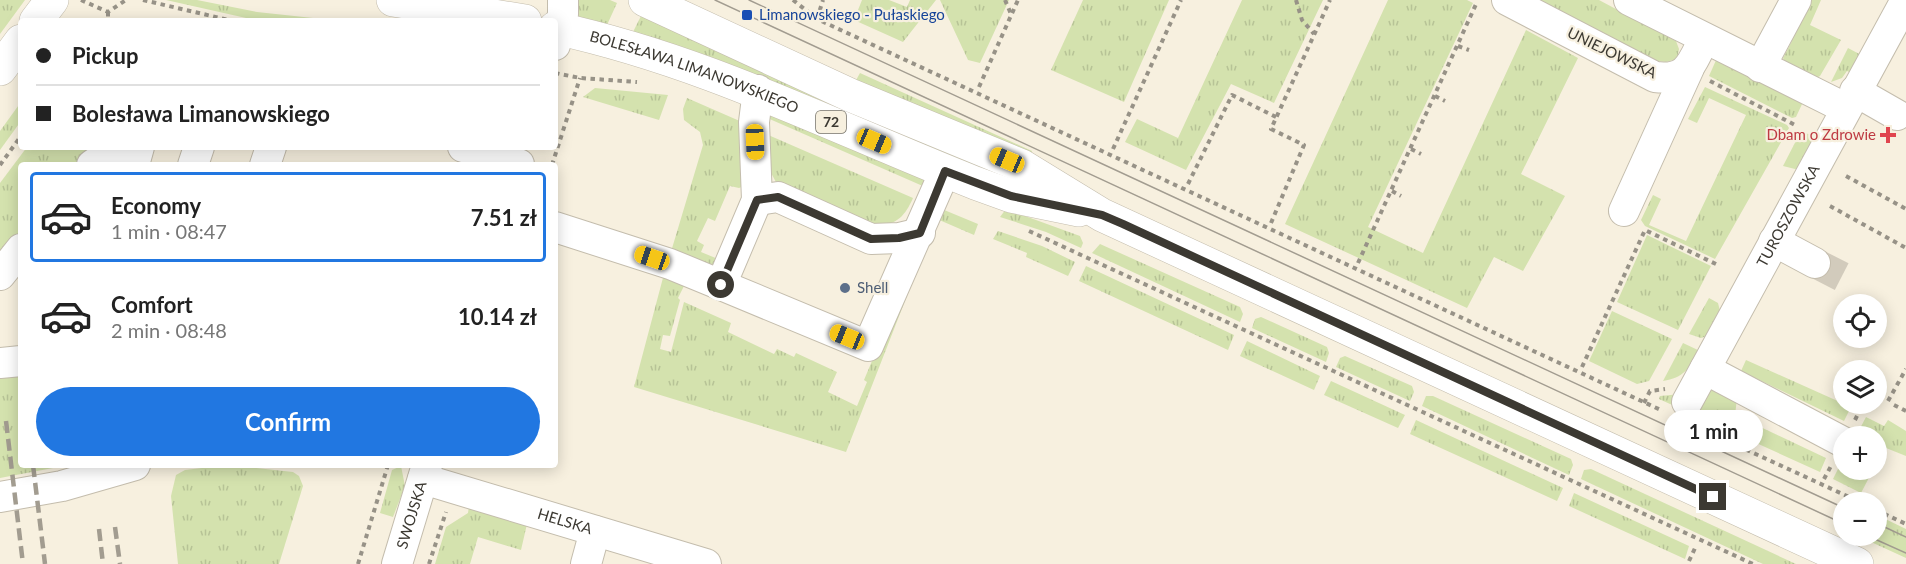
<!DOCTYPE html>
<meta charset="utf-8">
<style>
:root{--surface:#fff;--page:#f6f6f6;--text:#222;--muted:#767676;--line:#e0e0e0;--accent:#2177e1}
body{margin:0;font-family:Lato,sans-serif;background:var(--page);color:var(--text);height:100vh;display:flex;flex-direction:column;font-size:22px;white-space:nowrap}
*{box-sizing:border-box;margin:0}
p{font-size:20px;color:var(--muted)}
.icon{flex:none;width:33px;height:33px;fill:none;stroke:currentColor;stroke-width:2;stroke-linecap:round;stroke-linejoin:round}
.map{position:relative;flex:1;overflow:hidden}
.drawer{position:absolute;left:18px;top:162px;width:540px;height:306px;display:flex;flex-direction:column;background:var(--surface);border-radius:6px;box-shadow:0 3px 15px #0003}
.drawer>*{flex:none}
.hud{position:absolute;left:18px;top:18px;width:540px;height:132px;border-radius:6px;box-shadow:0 3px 15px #0003;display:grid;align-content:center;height:132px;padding:0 18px;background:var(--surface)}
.controls{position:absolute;left:1833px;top:294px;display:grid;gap:12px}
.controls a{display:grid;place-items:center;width:54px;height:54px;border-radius:50%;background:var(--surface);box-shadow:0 3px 15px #0003;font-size:30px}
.end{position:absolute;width:27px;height:27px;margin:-14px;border:8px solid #3c3932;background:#fff;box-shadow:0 0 0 3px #fff}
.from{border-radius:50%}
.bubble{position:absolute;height:42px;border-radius:21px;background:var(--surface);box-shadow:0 3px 15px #0003;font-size:20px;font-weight:700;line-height:42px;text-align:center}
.car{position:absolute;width:18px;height:36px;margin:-18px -9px;border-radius:8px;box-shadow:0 0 4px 2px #0007;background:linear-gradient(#f5c518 24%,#345 0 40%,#f5c518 0 76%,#345 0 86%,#f5c518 0)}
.hud b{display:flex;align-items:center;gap:21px;height:57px;font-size:22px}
.hud b+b{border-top:2px solid var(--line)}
.hud i{width:15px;height:15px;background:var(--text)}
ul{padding:10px 0 0;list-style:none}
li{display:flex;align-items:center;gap:18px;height:90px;margin:0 12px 9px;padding:0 6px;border:3px solid transparent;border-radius:6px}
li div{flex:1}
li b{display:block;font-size:22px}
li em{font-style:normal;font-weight:700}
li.selected{border-color:var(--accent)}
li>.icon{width:54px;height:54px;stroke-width:1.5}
.button{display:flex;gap:12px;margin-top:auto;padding:12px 18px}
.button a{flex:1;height:69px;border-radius:36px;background:var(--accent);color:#fff;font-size:24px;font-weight:700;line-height:69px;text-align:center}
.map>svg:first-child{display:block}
.grass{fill:url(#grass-tufts)}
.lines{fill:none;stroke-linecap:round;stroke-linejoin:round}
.minor-tunnel{stroke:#d2cbbc;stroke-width:30;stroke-dasharray:30 15;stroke-linecap:butt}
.minor-casing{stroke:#c4bdad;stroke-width:32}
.major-casing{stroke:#c4bdad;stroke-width:34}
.path{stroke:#979287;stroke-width:4;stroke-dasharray:4.5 4.5;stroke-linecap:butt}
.minor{stroke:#fff;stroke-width:30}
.major{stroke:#fff;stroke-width:33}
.tram{stroke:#a29c90;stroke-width:1.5}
.rail{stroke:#a29c90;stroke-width:4.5;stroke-dasharray:12 6;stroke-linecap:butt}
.route{stroke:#3c3932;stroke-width:8}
.transit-dot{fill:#1a4fb4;stroke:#f7f0df;stroke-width:2}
.health-dot{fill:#e0444e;stroke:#f7f0df;stroke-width:2}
.service-dot{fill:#5c6f8a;stroke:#f7f0df;stroke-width:2}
.labels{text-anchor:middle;stroke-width:4.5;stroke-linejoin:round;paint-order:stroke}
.shield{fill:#f7f0df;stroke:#747066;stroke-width:1.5}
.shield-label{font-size:14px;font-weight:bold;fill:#3c3932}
.transit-label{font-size:15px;fill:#164399;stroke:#f7f0df;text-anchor:start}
.street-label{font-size:15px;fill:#3c3932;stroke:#f7f0df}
.health-label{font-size:15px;fill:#be3a42;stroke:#f7f0df;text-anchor:end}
.service-label{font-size:15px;fill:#4e5e75;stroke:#f7f0df;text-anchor:start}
</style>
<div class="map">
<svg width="1906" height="564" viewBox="0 0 1906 564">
<defs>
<pattern id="grass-tufts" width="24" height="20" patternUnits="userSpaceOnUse" patternTransform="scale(1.5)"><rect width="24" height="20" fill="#d4e2ae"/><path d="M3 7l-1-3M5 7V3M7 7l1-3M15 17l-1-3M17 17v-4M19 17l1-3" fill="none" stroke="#b7c396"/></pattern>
</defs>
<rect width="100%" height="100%" fill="#f7f0df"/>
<g class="grass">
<polygon points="0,0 25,0 0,34"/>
<polygon points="166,0 197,0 257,12 341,21 259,21"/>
<polygon points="576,0 610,0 617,3 607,25 574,17"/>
<polygon points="862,0 889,0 907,7 910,0 936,0 903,42 854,20"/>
<polygon points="940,0 1009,0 980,63 968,60"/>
<polygon points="1083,0 1169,0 1124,102 1051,70"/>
<polygon points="1242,0 1323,0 1274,103 1231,84 1186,170 1125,142 1137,119 1178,138"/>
<polygon points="1388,0 1467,0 1473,3 1368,227 1423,253 1526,30 1578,58 1521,174 1565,196 1523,271 1494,257 1467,308 1285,224"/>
<polygon points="1535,0 1599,0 1676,41 1679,49 1677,59 1666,62 1650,60"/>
<polygon points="1804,0 1821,0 1810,25 1841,40 1820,76 1816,78 1785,62 1783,58 1792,41 1785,37"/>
<polygon points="642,14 1015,177 1017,183 633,32"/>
<polygon points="1848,48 1863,56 1853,74 1847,71 1842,78 1831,82"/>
<polygon points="1717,58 1803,102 1796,117 1792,118 1709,76"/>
<polygon points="860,73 1032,151 1032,153 855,82"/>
<polygon points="1705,87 1787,125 1789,128 1715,259 1645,226 1641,220 1653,195 1661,199 1649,225 1686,241 1746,115 1709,98 1697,123 1688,119"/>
<polygon points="595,88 668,95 659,120 583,97"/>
<polygon points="687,98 742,122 744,186 739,188 730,186 715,221 708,218 697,241 704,245 701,252 718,259 709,267 670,255 703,145 700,132 684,120 683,109"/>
<polygon points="21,102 21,121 0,150 0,131"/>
<polygon points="765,108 928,179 925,187 765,117"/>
<polygon points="1804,132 1816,138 1799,170 1783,166 1800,133"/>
<path d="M766,134l147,64c-8,18 -17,28 -37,27l-98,-39 -9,-17z"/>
<polygon points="27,147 103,147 80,165 21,165 21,239 0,265 0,183"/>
<polygon points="937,207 978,224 974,235 937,219 846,452 634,387 664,274 687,280 678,298 680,300 670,336 663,335 660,349 671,352 684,302 731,323 728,332 774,354 777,349 794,357 796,353 837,372 828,392 857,406 867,382 864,380"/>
<polygon points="1006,209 1080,236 1083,243 1081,248 1046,232 1000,217"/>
<polygon points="998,231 1042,246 1075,262 1068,276 1026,257 1027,253 993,239"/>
<polygon points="1647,235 1711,266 1678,330 1617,302"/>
<polygon points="1100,244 1240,307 1243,314 1240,322 1092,253"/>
<polygon points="1086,266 1234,335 1228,350 1079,281"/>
<polygon points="1709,298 1718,303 1720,311 1707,336 1701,338 1689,334"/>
<polygon points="1612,311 1672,339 1649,381 1637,384 1589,361"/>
<polygon points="1261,317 1327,347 1329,353 1326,362 1252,328 1255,319"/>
<polygon points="1247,341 1320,376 1314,390 1240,356"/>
<path d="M1683,343l17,8c-10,17 -17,27 -37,30z"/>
<polygon points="1345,356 1412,386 1414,392 1410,401 1336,367 1340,358"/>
<polygon points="1746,360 1851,407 1844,421 1741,371"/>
<polygon points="21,367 21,465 69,465 0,478 0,370"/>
<polygon points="1331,381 1405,415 1398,428 1324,395"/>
<polygon points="1715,387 1737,399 1735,415 1826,458 1820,472 1659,399 1660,396 1702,392"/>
<polygon points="1426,396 1433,396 1571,459 1573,465 1569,475 1422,406"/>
<polygon points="1866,417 1884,426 1888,420 1906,431 1906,456 1881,446 1877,453 1876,436 1856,436"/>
<polygon points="1416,420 1563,488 1557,501 1410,434"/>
<polygon points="1843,459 1844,470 1873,470 1861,493 1833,479"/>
<polygon points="227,465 293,472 299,476 303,486 279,564 178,564 171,496 176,475 185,470"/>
<polygon points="401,466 405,486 393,517 380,513 392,470"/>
<polygon points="1591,469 1796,564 1763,564 1581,479 1584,470"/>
<polygon points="1574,493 1689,546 1685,559 1569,506"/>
<polygon points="469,506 527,524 521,550 478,537 470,564 435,564 446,527 468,513"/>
<polygon points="1877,515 1906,529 1906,558 1858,536 1876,536"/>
</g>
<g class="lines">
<polyline class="minor-tunnel" points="1815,263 1852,282"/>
<defs>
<g id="minor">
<path d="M1507,0l148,77c33,4 36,-13 49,-38"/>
<polyline points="1629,0 1845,108"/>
<polyline points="555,45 563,14 563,0"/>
<polyline points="1760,67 1796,0"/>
<polyline points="758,90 754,122 757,200 721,285 868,346 945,171"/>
<polyline points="1855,91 1897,115"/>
<polyline points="463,147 519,164"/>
<polyline points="92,165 118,147"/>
<polyline points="134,165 139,147"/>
<polyline points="193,165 199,147"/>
<polyline points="265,165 271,147"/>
<polyline points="757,200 778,197 871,239 899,238 920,233"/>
<polyline points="1624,211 1689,68"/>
<polyline points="555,227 670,264 721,285"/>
<polyline points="1774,241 1815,263"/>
<polyline points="0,275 21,249"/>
<polyline points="0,363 21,361"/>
<polyline points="1705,369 1843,442"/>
<path id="s1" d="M1687,402l219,-402"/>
<path id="s2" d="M423,479l283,85"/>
<polyline points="0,497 62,486 135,465"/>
<path id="s3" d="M397,564l30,-99"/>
<polyline points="586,564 595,531"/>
</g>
<g id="major">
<polyline points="393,0 525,21"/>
<polyline points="645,0 850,95 1022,166 1102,215 1857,564"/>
<polyline points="36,21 52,0"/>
<path id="s4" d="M555,28c151,33 278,99 420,155l36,13 68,14"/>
<polyline points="0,69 21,41"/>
</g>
</defs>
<use href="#minor" class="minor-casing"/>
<use href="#major" class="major-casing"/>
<g class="path">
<polyline points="81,0 108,12 126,0"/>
<polyline points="143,0 233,21"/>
<polyline points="793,0 817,19 1663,411"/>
<polyline points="1005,0 1011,14"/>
<polyline points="1296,0 1302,20 1314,34"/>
<polyline points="108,12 108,21"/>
<polyline points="817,19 823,0"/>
<polyline points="1458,46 1469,50"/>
<polyline points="555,73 580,78 637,82"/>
<polyline points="1710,81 1797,126"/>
<polyline points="979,87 1018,0"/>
<polyline points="1435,96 1445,101"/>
<polyline points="1113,149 1181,0"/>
<polyline points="1411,149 1421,154"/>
<polyline points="0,165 21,136"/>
<polyline points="552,165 580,78"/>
<polyline points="1846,176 1906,209"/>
<polyline points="1188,184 1232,95 1276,117"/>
<polyline points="1392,191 1401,196"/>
<polyline points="1830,206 1906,248"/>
<polyline points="1271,223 1304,145 1271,129 1330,0"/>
<polyline points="1029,231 1753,564"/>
<polyline points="1358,263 1477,2"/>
<polyline points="1582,367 1645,230 1718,265"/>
<polyline points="1888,401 1906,369"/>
<polyline points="1644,403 1650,391 1665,389"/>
<polyline points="1894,405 1906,411"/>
<polyline points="1855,420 1863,404"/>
<polyline points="1697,427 1860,502"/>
<polyline points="1824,479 1831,466"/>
<polyline points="1876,510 1906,524"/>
<polyline points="1689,561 1696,546"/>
<polyline points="358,564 388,465"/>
<polyline points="429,564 446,512"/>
</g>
<use href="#minor" class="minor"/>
<use href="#major" class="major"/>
<g class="tram">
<polyline points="715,0 1844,524"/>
<polyline points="749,0 1844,508"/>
<polyline points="1876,523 1906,537"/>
<polyline points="1868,536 1906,553"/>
</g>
<g class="rail">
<polyline points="6,421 23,564"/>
<polyline points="33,465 45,564"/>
<polyline points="115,527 120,564"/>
<polyline points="99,529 103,564"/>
</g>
</g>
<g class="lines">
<polyline class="route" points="721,285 757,200 778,197 871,239 899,238 920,233 945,171 1011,196 1102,215 1123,224 1713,497"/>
</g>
<rect class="transit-dot" x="741" y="9" width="12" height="12" rx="3"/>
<path class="health-dot" d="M1885 126h6v6h6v6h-6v6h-6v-6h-6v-6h6z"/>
<circle class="service-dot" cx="845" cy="288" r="6"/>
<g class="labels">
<rect class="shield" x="816" y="111" width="30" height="22" rx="4.5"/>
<g class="shield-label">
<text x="831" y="127">72</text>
</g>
<g class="transit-label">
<text x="759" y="20">Limanowskiego - Pułaskiego</text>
</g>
<g class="street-label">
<text transform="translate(1612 53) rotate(26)" y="5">UNIEJOWSKA</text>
<text dy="5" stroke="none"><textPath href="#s4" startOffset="146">BOLESŁAWA LIMANOWSKIEGO</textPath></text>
<text dy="5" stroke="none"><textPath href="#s1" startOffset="212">TUROSZOWSKA</textPath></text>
<text dy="5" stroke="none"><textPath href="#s3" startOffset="51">SWOJSKA</textPath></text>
<text dy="5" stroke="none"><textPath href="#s2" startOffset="148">HELSKA</textPath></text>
</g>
<g class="health-label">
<text x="1876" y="140">Dbam o Zdrowie</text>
</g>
<g class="service-label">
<text x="857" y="293">Shell</text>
</g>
</g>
</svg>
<div class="controls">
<a><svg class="icon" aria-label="locate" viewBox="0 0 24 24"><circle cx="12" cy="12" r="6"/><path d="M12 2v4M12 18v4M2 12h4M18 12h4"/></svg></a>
<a><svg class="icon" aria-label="layers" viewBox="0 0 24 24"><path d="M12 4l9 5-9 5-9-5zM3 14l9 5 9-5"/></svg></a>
<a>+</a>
<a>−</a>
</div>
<i class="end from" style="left:721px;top:285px"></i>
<i class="end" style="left:1713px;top:497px"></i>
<div class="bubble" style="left:1664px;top:410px;width:99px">1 min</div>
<i class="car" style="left:874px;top:141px;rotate:113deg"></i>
<i class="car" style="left:755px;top:142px;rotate:178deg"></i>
<i class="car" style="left:1007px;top:160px;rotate:293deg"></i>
<i class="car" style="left:652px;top:258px;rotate:289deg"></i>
<i class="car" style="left:847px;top:337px;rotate:292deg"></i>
<div class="hud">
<b><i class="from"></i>Pickup</b>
<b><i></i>Bolesława Limanowskiego</b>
</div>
<section class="drawer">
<ul>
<li class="selected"><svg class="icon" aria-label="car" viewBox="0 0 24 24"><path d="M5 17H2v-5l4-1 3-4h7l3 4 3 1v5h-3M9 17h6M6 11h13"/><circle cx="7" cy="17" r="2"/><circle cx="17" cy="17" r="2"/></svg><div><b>Economy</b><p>1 min · 08:47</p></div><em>7.51 zł</em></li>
<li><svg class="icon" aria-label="car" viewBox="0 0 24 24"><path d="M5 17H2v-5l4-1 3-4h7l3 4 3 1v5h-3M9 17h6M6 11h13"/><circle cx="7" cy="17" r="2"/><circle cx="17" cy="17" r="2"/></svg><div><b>Comfort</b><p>2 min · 08:48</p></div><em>10.14 zł</em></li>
</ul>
<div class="button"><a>Confirm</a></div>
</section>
</div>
